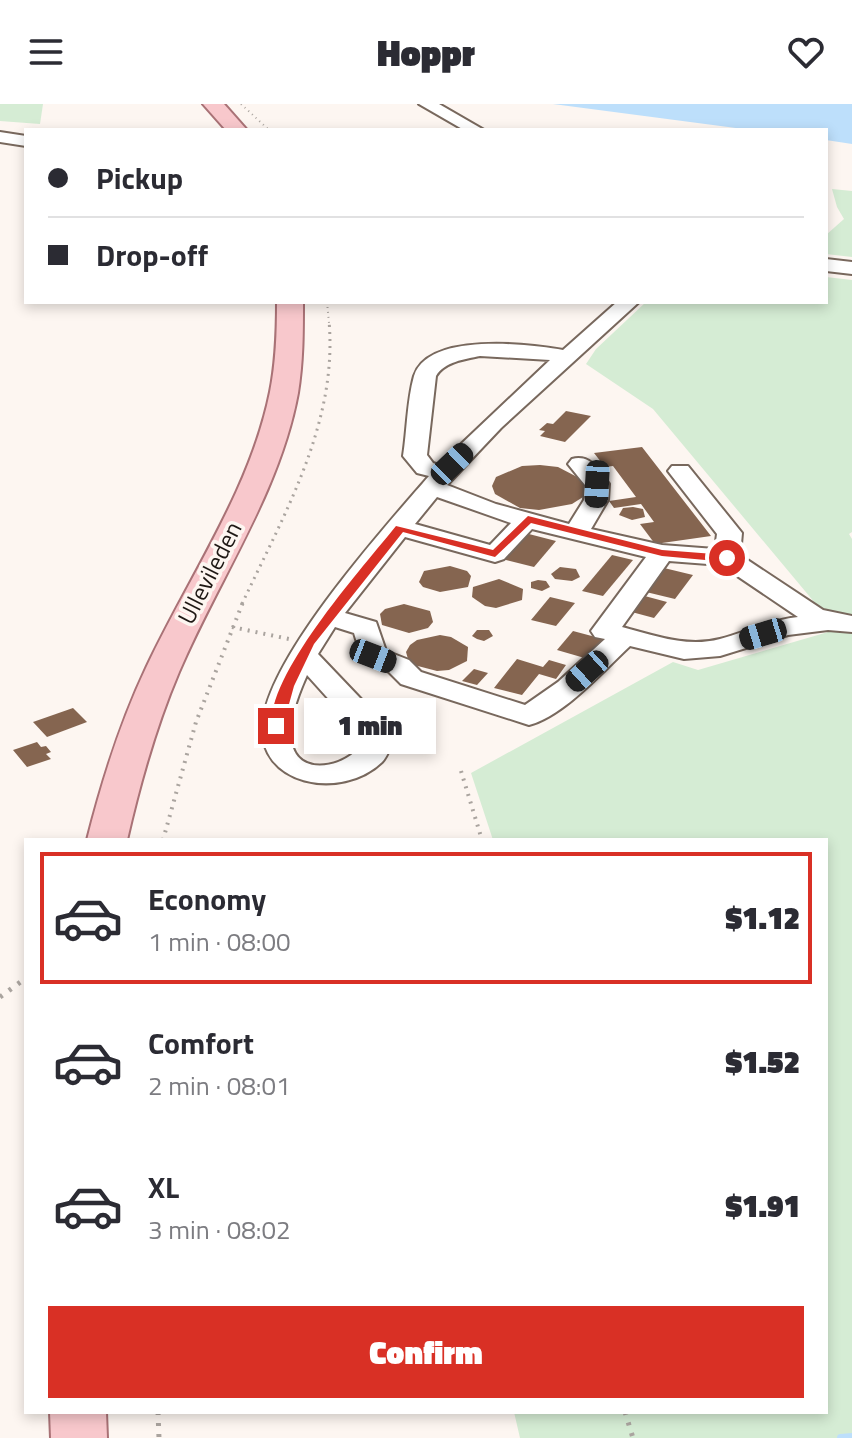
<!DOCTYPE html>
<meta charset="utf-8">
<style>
:root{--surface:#fff;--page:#f2f2f3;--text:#2b2b33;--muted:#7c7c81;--line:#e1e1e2;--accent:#d93025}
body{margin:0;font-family:"Titillium Web",sans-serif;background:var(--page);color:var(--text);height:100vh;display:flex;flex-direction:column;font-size:30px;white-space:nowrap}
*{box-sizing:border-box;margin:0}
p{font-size:26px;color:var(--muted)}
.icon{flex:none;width:44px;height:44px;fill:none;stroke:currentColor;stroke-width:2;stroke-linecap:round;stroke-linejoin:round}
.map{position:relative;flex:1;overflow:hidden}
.drawer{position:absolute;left:24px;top:734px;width:804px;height:576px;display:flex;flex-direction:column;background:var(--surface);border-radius:0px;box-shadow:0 4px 12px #0003}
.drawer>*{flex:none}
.guide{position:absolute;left:24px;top:24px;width:804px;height:176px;border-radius:0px;box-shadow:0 4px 12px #0003;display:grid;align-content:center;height:176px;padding:0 24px;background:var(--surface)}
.end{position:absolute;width:36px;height:36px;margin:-18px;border:10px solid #d93025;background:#fff;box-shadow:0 0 0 4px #fff}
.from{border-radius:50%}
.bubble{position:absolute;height:56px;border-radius:0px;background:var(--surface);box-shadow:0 4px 12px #0003;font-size:26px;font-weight:800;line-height:56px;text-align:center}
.car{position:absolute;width:24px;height:48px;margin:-24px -12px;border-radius:10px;box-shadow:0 0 6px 2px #0007;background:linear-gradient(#222 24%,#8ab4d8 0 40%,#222 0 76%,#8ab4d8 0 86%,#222 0)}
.guide b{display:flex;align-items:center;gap:28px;height:76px;font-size:30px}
.guide b+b{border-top:2px solid var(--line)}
.guide i{width:20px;height:20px;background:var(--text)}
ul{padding:14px 0 0;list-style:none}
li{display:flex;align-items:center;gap:24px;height:132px;margin:0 16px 12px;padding:0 8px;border:4px solid transparent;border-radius:0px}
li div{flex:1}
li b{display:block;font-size:30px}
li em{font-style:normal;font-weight:800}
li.selected{border-color:var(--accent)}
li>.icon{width:72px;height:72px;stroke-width:1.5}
.button{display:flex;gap:16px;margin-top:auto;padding:16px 24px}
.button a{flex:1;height:92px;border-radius:0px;background:var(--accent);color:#fff;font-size:32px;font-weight:800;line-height:92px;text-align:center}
header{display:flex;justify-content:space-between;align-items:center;height:104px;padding:0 24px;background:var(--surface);font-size:36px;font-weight:800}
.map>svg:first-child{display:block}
.green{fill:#d5ecd4}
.water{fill:#bddffb}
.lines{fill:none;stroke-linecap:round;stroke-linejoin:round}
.stream{stroke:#bddffb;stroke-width:8}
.building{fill:#856550}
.minor-casing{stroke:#78685d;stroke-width:4}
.major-casing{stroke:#a97276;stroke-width:4}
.path-far3{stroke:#aaa49f;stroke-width:2;stroke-dasharray:1 4;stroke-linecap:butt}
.path-far2{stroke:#aaa49f;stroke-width:3;stroke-dasharray:2 5;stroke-linecap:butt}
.path-far1{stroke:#aaa49f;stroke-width:4;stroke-dasharray:2 6;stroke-linecap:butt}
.path{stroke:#aaa49f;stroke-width:5;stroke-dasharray:3 8;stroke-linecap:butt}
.minor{fill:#fff;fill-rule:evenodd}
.major{fill:#f8c8cc;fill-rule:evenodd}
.route{fill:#d93025}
.labels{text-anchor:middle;stroke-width:7;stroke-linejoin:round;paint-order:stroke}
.street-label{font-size:24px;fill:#1e1814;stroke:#fdf6f1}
</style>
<header><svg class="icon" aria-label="menu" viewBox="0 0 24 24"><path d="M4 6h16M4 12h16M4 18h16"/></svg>Hoppr<svg class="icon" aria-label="heart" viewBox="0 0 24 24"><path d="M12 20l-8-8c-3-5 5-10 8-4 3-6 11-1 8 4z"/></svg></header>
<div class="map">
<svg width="852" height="1334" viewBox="0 0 852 1334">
<rect width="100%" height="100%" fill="#fdf6f1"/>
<g class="green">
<polygon points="0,0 43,0 40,20 0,17"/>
<polygon points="832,85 852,87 852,153 826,150 826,131 844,115 837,103"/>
<polygon points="826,173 852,176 852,428 849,430 852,435 852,512 834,511 815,499 653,305 586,260 596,245 646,198 826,198"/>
<polygon points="835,526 852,527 852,1334 520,1334 514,1308 826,1308 826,736 493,736 471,669 673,558 698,566"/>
</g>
<polygon class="water" points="553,0 852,0 852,40 826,36 826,26 751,26"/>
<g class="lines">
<polyline class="stream" points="841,1334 852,1333"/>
</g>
<g class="building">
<polygon points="566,307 591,312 565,338 540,332 545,327 539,326 547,319 553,320"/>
<polygon points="642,343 711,432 655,440 640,420 654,418 641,400 614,404 609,397 636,393 613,362 605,363 594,349"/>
<polygon points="540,361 558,363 583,376 586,385 583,393 572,400 539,406 520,404 495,390 492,382 496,373 522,362"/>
<polygon points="633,403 643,405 645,413 632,416 619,411 623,404"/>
<polygon points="525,429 556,437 534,463 502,455"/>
<polygon points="612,451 633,456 603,492 582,487"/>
<polygon points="450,462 467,467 471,472 468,483 440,488 423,483 419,478 424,467"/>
<polygon points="560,463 576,465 580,473 572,477 555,475 551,470"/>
<polygon points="664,464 693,471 675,495 646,488"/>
<polygon points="499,475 523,485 522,496 496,504 485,502 472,493 473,483"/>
<polygon points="538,476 546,477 550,483 542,487 531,484 531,478"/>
<polygon points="641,491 667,498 654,514 628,507"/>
<polygon points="550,493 575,499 556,522 531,516"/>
<polygon points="404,500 430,507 433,518 428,524 409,529 382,521 380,510 385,505"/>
<polygon points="477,526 489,526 493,532 484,537 477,535 472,532"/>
<polygon points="573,527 603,535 588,555 557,546"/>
<polygon points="440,531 451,533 468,543 467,557 449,566 437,567 414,561 408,555 406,548 410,541 417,536"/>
<polygon points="517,555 543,563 549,556 566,561 556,575 539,570 522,591 494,584"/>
<polygon points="474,565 488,569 477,581 462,577"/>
<polygon points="73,604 87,618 47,633 33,618"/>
<polygon points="37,638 41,643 46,642 51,648 46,650 51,655 27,663 13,646"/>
</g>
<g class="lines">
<defs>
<g id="minor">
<polygon points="419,0 439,0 484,26 464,26"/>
<polygon points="0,28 26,32 26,42 0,38"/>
<polygon points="826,155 852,158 852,170 826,167"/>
<path d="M617,198h22l-138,126 -54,57 49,19 73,20 15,-24 1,-15 -17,-21 4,-5c18,-5 27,11 37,25l-1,16 -17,29 71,16 53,4 2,-15 -49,-63 4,-5h16l54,67 -2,22 83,55 29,6v16l-24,-2 -40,5 -68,21 -36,3 -54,-13c-26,24 -66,70 -101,79l-128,-41 -12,-12 -26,-10 -9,-29 -19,-6 -17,27 62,65 13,22c-3,7 -6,16 -11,21 -40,39 -127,24 -119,-41 8,-67 120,-192 166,-245l-12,-3 -14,-17c4,-25 4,-55 11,-80 14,-44 114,-32 149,-26zM480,252l70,4 -111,105 -6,-2 -6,-8 9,-79c8,-14 29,-17 44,-20zM437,393l74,26 -21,22 -75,-21zM532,425l114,28 -55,74 4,6 10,2 -47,43 -33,23 -104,-33 -12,-12 -23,-9 -10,-29 -31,-9 60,-76 90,25 9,-3zM669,457l52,4 77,52c-27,3 -52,15 -78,22 -34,9 -66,-4 -98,-12zM307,571l54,60 2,6c-10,23 -59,38 -70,7 -7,-23 5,-53 14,-73z"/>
</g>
<g id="major">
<polygon points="203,0 224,0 247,26 226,26"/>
<path d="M277,198h26c0,31 0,60 -5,91 -18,99 -80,187 -119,279 -23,54 -39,111 -52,168h-40c15,-59 33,-117 59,-172 42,-90 104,-177 124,-276 6,-30 7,-59 7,-90z"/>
<polygon points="50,1308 106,1308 107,1334 51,1334"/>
</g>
</defs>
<use href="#minor" class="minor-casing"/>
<use href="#major" class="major-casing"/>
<g class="path-far3">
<polyline points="241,0 269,26"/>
<polyline points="327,198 329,219"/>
</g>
<path class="path-far2" d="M242,500c42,-90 96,-181 87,-283"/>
<g class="path-far1">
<polyline points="232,523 289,535"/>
<polyline points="461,667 482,736"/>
<polyline points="163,736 196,618 243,498"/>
</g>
<g class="path">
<polyline points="0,893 26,874"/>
<polyline points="158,1308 159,1334"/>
<polyline points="625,1308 633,1334"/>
</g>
<use href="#minor" class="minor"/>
<use href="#major" class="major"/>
</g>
<path class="route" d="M528,412l134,34 65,5 6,3 -6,4 -65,-6 -131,-33 -36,34 -92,-25 -89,112 -20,42 -11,40 -11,3c-9,-51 92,-163 124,-203l97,24z"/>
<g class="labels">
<g class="street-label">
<text transform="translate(210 469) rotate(-63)" y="8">Ullevileden</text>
</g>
</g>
</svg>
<i class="end from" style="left:727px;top:454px"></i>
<i class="end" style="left:276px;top:622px"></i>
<div class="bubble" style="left:304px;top:594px;width:132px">1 min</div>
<i class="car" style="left:452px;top:360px;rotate:46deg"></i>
<i class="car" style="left:597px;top:380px;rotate:183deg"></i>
<i class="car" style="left:763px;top:530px;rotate:253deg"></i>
<i class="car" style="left:373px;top:552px;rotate:111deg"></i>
<i class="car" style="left:587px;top:567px;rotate:228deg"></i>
<div class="guide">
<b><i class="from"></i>Pickup</b>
<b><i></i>Drop-off</b>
</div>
<section class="drawer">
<ul>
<li class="selected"><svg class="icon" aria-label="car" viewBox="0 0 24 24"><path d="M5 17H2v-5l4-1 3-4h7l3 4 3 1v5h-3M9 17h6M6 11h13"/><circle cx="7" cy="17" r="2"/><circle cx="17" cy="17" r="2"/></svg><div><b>Economy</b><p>1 min · 08:00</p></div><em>$1.12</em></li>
<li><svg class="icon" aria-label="car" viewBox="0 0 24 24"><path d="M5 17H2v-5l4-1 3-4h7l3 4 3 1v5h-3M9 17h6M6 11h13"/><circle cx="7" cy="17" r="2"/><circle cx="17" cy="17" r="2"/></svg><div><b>Comfort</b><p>2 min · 08:01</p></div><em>$1.52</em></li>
<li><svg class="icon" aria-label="car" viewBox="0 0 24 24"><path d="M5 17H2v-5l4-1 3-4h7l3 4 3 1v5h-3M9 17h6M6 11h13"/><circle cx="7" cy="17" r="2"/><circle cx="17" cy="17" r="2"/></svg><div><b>XL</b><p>3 min · 08:02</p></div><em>$1.91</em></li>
</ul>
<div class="button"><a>Confirm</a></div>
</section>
</div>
